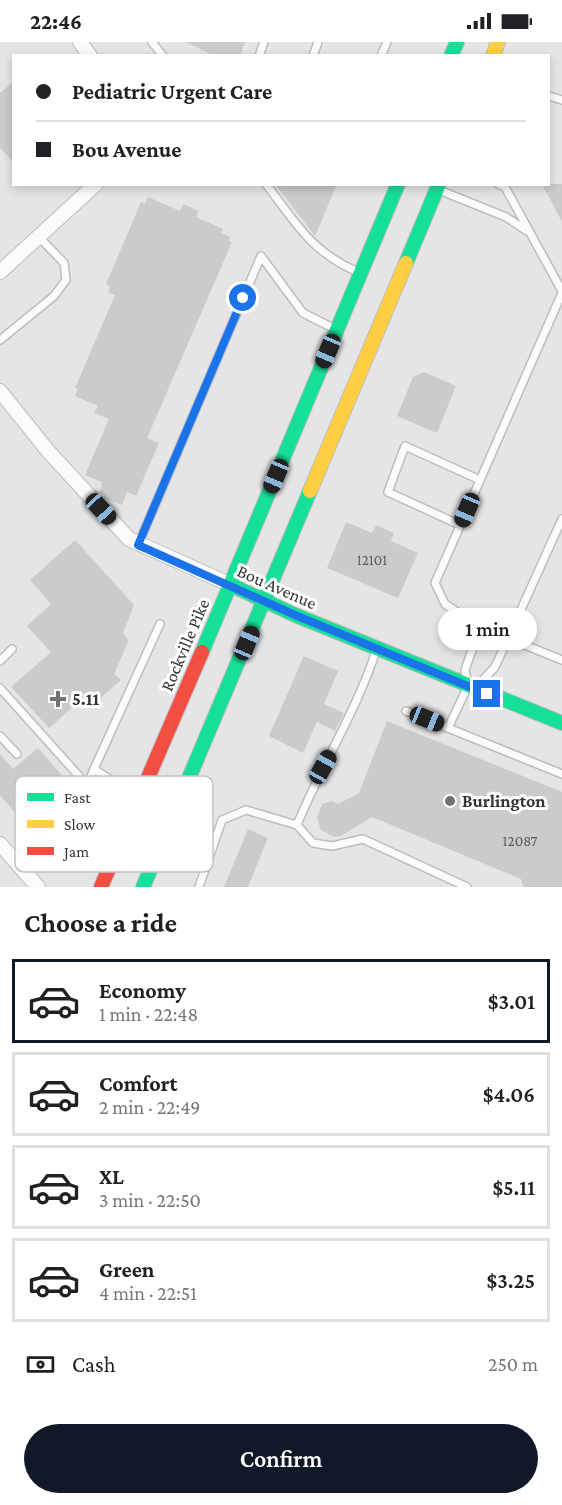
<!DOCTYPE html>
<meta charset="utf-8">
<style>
:root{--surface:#fff;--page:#f2f2f2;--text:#202124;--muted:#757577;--line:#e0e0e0;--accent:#111827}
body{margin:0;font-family:"Crimson Pro",serif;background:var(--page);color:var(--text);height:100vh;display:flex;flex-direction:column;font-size:22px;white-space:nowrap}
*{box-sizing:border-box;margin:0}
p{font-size:20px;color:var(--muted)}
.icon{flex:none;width:33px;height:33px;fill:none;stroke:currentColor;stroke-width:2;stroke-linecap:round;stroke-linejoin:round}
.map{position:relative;height:845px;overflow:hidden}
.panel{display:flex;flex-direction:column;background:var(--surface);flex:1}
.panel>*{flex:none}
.top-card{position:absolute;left:12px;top:12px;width:538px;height:132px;border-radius:0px;box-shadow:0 3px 9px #0003;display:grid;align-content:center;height:132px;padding:0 24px;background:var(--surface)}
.end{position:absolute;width:27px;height:27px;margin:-14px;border:8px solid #1a73e8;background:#fff;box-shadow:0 0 0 3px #fff}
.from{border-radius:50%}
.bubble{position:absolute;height:42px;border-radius:21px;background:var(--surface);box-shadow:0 3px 9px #0003;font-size:20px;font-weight:600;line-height:42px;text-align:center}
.car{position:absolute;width:18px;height:36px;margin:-18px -9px;border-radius:8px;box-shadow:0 0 4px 2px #0007;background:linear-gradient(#222 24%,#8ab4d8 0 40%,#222 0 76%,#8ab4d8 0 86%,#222 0)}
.top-card b{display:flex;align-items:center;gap:21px;height:57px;font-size:22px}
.top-card b+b{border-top:2px solid var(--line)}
.top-card i{width:15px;height:15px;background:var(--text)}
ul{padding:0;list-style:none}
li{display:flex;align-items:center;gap:18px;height:84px;margin:0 12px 9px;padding:0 12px;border:3px solid var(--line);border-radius:0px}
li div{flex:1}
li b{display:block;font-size:22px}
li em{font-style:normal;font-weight:600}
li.current{border-color:var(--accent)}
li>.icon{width:54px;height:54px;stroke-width:1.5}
h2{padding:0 24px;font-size:27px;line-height:72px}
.pay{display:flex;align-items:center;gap:15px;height:66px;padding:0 24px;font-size:22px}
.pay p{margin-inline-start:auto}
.action{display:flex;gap:12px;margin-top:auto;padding:12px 24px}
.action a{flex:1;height:69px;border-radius:36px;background:var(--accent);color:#fff;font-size:24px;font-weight:600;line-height:69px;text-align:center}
.status{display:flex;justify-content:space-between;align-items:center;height:42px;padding:0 30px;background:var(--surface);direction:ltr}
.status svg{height:16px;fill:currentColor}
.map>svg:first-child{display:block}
.building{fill:#cccbcc}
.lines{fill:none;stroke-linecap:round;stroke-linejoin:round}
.lane-casing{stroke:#bdbcbe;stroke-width:10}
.street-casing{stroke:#bdbcbe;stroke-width:16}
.fast-casing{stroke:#bdbcbe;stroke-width:16}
.slow-casing{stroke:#bdbcbe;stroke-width:16}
.jam-casing{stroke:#bdbcbe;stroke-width:16}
.lane{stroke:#fbfbfb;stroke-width:7}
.street{stroke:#fbfbfb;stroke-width:14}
.fast{stroke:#16e098;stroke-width:14}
.slow{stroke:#ffcf43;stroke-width:14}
.jam{stroke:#f24e42;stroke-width:14}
.route{stroke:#1a73e8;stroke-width:8}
.poi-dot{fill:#727273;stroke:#fff;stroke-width:2}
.labels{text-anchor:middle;stroke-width:6;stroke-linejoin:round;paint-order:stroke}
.number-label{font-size:15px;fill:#5b5a5c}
.street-label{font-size:18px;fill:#343435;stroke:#fff}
.poi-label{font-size:18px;font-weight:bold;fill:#343435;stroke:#fff;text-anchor:start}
.key{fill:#fff;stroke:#c2c2c2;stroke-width:1.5}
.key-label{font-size:16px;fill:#343435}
</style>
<div class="status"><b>22:46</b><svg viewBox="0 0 49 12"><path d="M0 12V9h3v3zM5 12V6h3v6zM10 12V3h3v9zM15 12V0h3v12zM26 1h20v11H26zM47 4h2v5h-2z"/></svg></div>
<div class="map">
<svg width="562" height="845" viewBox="0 0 562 845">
<rect width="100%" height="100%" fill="#e5e4e7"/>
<g class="building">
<polygon points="185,0 245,0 240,14 208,14 209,11"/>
<polygon points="14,39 14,121 0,106 0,51"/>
<polygon points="275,142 337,142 315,194"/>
<polygon points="542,142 562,142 562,180"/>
<polygon points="148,155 180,169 183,162 199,169 196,175 223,187 221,191 230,195 229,199 232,200 147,396 159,401 136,454 127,450 122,463 103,456 104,453 100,451 102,440 85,433 109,377 94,371 98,364 75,354 78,347 75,346 115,253 108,250 110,244 106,242 141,160 145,162"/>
<polygon points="424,330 456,344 437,391 397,374 413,335"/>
<polygon points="346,480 372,491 376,483 394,491 391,499 418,511 398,556 327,526"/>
<polygon points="75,498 134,563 123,591 129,598 114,632 121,638 96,660 88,651 49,686 11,645 51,610 27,584 51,562 30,538"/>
<polygon points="304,614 338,629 324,662 344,671 335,689 317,680 303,711 269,694"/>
<polygon points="387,679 562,750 562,845 523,845 521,837 372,775 341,794 334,795 321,788 317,776 322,762 332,759 338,762 359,751"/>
<polygon points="38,706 75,748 29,787 0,753 0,712 13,727"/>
<polygon points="248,787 268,796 248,845 224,845"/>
</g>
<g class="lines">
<defs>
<g id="lane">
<polyline points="152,0 163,14"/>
<polyline points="259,14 264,0"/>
<polyline points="313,14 318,0"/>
<polyline points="381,14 387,0"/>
<polyline points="549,54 562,58"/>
<path d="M266,142c30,39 45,68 92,88"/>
<polyline points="498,142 505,145 562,249"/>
<polyline points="439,148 506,175 527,189"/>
<polyline points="562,251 435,541 445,562 480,585 562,618"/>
<polyline points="0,298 54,254 66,238 64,221 39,195"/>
<polyline points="460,483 388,450 405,404 480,438"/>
<polyline points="138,503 261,214 303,271 333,286"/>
<path d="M376,609c-20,61 -55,115 -79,174l16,18 19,3 31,-7 104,48"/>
<polyline points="0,619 12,607"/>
<polyline points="467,639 465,628 480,585"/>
<polyline points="0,646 87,743"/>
<polyline points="406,669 562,732"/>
<polyline points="448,686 468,644 482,639 495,625 562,477"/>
<polyline points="0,694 17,712"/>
<polyline points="137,755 94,727 160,582"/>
<polyline points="26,831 61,805 94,727"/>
<polyline points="199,845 222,778 246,768 297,783"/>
</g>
<g id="street">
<polyline points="80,0 90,14"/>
<polyline points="0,230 96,142"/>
<polyline points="0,349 48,409 129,497 231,543"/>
<polyline points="0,802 38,845"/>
</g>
<g id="fast">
<polyline points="451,14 457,0"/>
<polyline points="406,221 439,142"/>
<polyline points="231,543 295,573 562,681"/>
<polyline points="202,610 398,142"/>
<polyline points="143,845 310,449"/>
</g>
<g id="slow">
<polyline points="493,14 498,0"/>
<polyline points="310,449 406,221"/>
</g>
<polyline id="jam" points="101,845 202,610"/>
</defs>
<use href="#lane" class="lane-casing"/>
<use href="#street" class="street-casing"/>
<use href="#fast" class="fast-casing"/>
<use href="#slow" class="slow-casing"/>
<use href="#jam" class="jam-casing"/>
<use href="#lane" class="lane"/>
<use href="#street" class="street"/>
<use href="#fast" class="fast"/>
<use href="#slow" class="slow"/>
<use href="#jam" class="jam"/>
</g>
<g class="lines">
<polyline class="route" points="243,256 138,503 295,573 487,652"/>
</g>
<g class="poi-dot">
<path d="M55 648h6v6h6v6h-6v6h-6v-6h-6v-6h6z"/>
<circle cx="450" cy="759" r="6"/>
</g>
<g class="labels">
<g class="number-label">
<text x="372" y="523">12101</text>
<text x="520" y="804">12087</text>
</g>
<g class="street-label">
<text transform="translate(277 545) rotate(24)" y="6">Bou Avenue</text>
<text transform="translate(185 603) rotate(-67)" y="6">Rockville Pike</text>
</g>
<g class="poi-label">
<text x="72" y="663">5.11</text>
<text x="462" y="765">Burlington</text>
</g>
</g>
<rect x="15" y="734" width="198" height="96" rx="9" class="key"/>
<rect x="27" y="751" width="27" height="8" fill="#16e098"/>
<rect x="27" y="778" width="27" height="8" fill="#ffcf43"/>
<rect x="27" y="805" width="27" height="8" fill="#f24e42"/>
<g class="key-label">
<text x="64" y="761">Fast</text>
<text x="64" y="788">Slow</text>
<text x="64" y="815">Jam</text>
</g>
</svg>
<i class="end from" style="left:243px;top:256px"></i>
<i class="end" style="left:487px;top:652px"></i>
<div class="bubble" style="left:438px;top:566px;width:99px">1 min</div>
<i class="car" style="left:328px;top:309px;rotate:203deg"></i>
<i class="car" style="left:276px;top:434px;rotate:203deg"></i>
<i class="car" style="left:101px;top:467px;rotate:137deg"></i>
<i class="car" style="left:467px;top:468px;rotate:203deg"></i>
<i class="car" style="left:247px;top:601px;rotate:23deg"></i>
<i class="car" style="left:427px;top:677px;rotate:112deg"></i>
<i class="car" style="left:323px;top:725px;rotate:29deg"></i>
<div class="top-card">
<b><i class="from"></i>Pediatric Urgent Care</b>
<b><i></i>Bou Avenue</b>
</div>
</div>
<section class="panel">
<h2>Choose a ride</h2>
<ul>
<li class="current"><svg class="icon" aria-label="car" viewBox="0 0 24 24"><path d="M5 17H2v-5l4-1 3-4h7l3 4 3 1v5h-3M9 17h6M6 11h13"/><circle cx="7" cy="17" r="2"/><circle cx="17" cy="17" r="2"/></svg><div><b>Economy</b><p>1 min · 22:48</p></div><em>$3.01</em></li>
<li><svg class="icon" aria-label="car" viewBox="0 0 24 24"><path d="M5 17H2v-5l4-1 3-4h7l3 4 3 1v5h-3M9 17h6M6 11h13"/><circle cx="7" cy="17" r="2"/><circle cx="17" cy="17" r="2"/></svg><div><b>Comfort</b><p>2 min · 22:49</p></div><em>$4.06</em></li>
<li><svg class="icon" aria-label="car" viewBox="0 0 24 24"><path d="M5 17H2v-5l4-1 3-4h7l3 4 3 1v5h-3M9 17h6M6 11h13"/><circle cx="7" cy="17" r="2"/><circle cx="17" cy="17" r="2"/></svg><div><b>XL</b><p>3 min · 22:50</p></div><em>$5.11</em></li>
<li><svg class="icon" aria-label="car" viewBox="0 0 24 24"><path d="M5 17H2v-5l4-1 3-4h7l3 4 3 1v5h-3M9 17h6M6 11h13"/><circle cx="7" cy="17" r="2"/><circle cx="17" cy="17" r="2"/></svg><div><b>Green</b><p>4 min · 22:51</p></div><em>$3.25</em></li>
</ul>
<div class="pay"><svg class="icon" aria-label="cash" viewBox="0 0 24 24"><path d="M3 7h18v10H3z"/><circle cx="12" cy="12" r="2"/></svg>Cash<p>250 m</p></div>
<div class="action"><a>Confirm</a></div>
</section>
